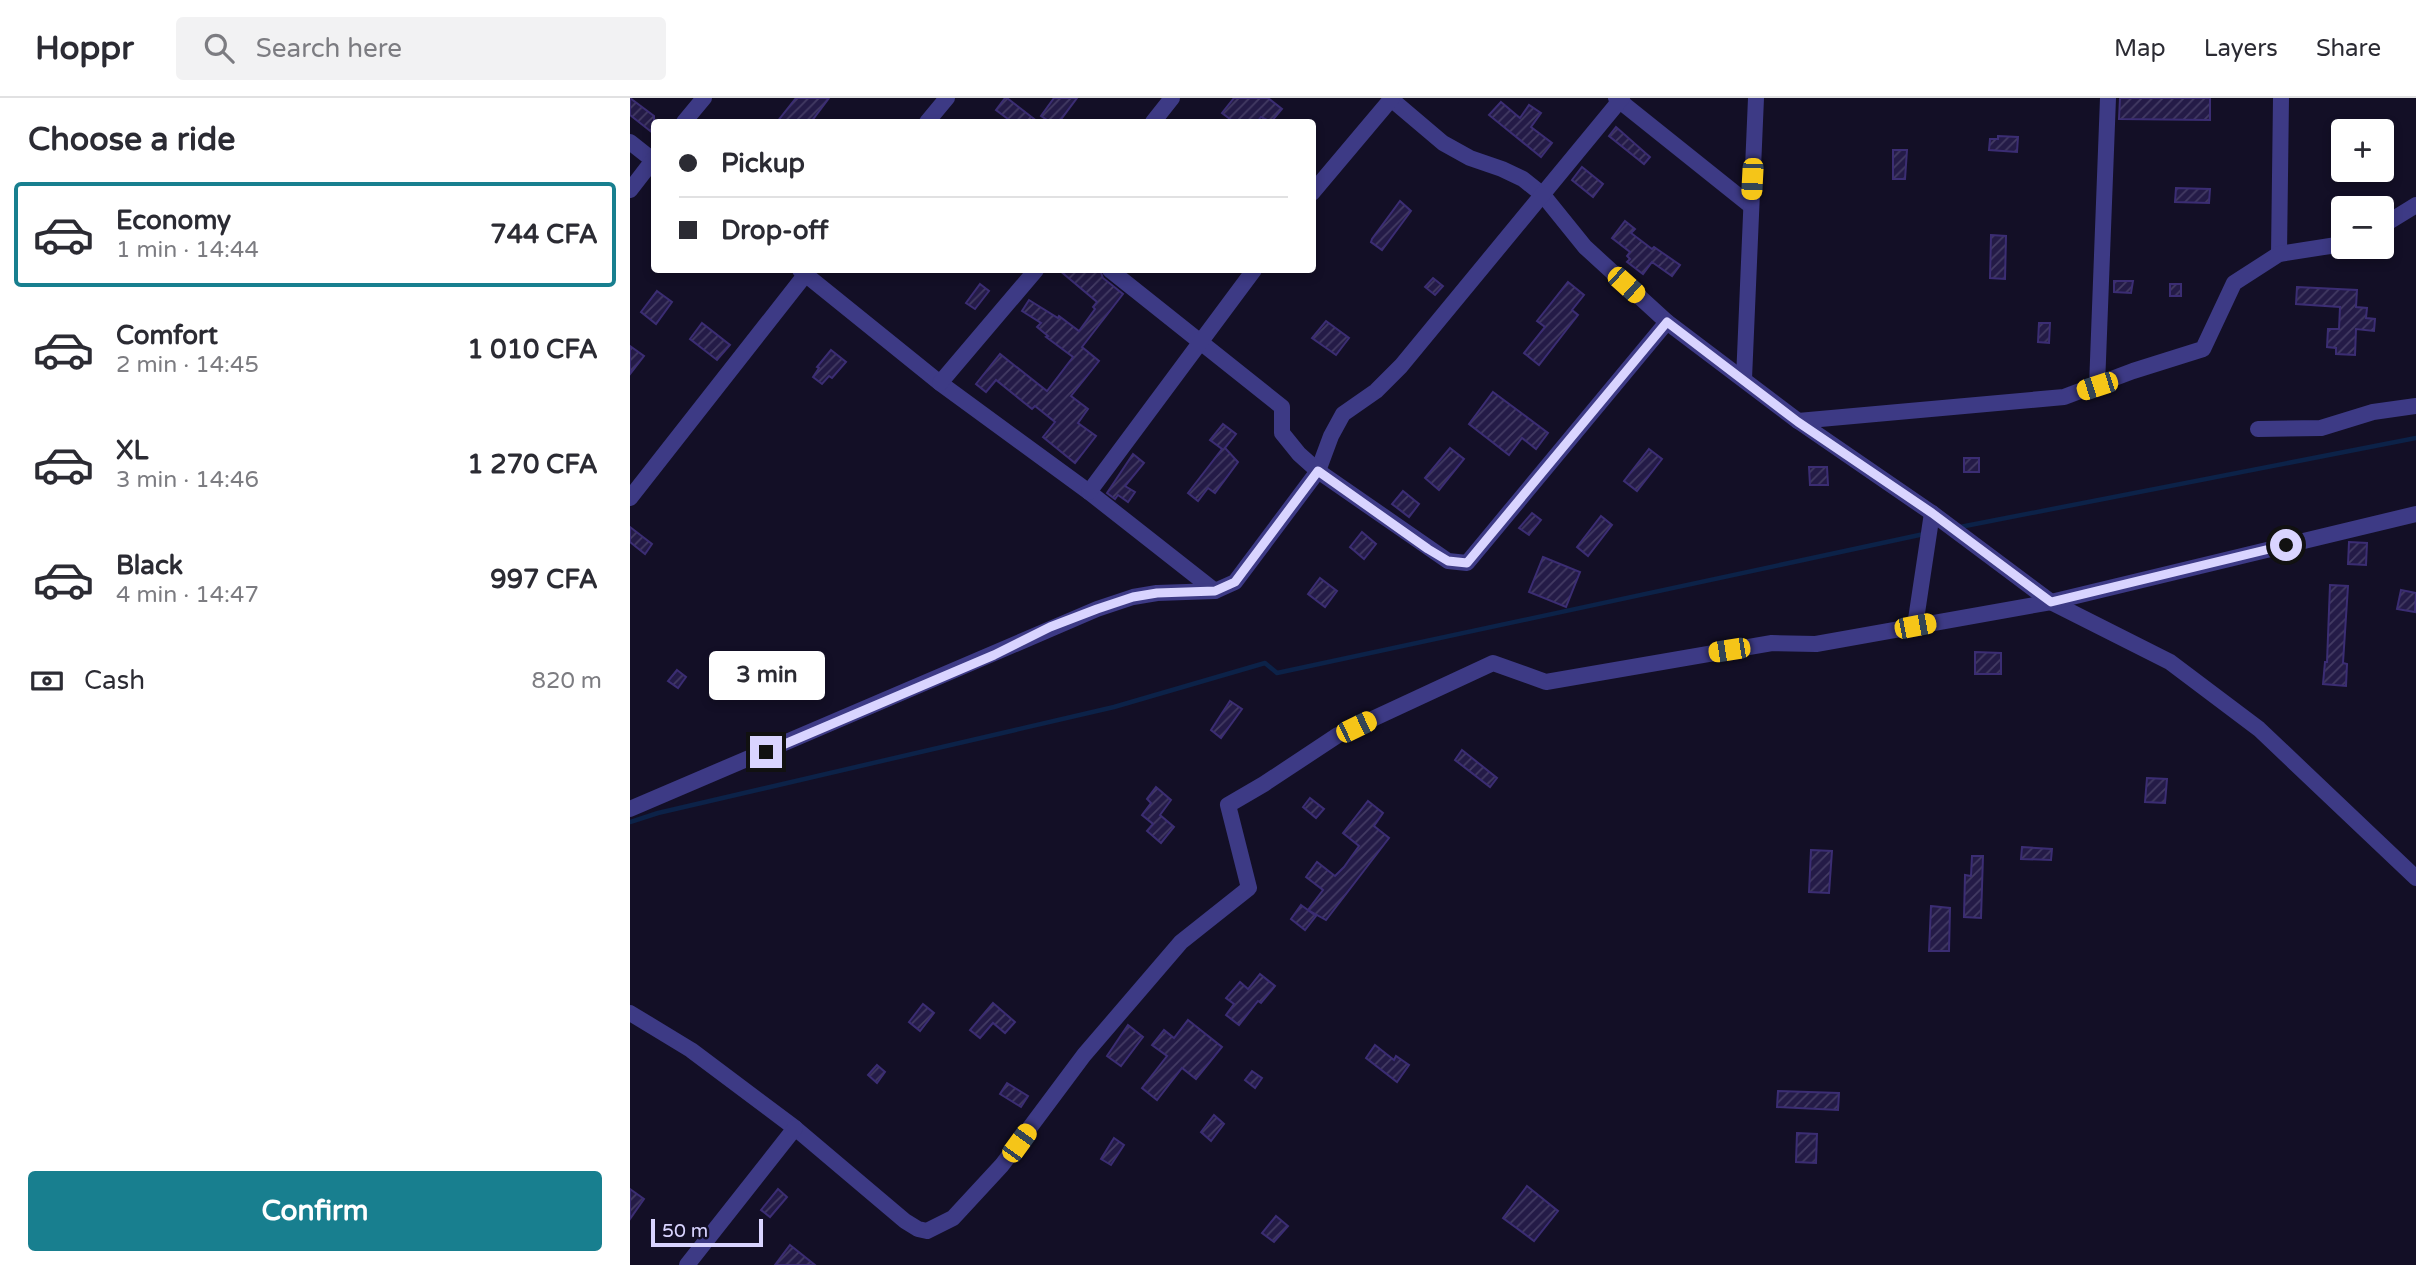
<!DOCTYPE html>
<meta charset="utf-8">
<style>
:root{--surface:#fff;--page:#f2f2f3;--text:#2b2b33;--muted:#7c7c81;--line:#e1e1e2;--accent:#187f8f}
body{margin:0;font-family:"Varela Round",sans-serif;background:var(--page);color:var(--text);height:100vh;display:flex;flex-direction:column;font-size:26px;white-space:nowrap}
*{box-sizing:border-box;margin:0}
p{font-size:23px;color:var(--muted)}
.icon{flex:none;width:38px;height:38px;fill:none;stroke:currentColor;stroke-width:2;stroke-linecap:round;stroke-linejoin:round}
.map{position:relative;flex:1;overflow:hidden}
.sheet{display:flex;flex-direction:column;background:var(--surface);width:630px}
.sheet>*{flex:none}
.top-card{position:absolute;left:21px;top:21px;width:665px;height:154px;border-radius:7px;box-shadow:0 4px 10px #0003;display:grid;align-content:center;height:154px;padding:0 28px;background:var(--surface)}
.buttons{position:absolute;left:1701px;top:21px;display:grid;gap:14px}
.buttons a{display:grid;place-items:center;width:63px;height:63px;border-radius:7px;background:var(--surface);box-shadow:0 4px 10px #0003;font-size:35px}
.scale{position:absolute;left:21px;bottom:18px;width:112px;box-sizing:border-box;padding-left:7px;border:4px solid #d9d4ff;border-top:0;font-size:19px;line-height:24px;white-space:nowrap;color:#d9d4ff;-webkit-text-stroke:5px #130f26;paint-order:stroke}
.end{position:absolute;width:32px;height:32px;margin:-16px;border:9px solid #d9d4ff;background:#111;box-shadow:0 0 0 4px #111}
.from{border-radius:50%}
.bubble{position:absolute;height:49px;border-radius:7px;background:var(--surface);box-shadow:0 4px 10px #0003;font-size:23px;font-weight:800;line-height:49px;text-align:center}
.car{position:absolute;width:21px;height:42px;margin:-21px -10px;border-radius:9px;box-shadow:0 0 5px 2px #0007;background:linear-gradient(#f5c518 24%,#345 0 40%,#f5c518 0 76%,#345 0 86%,#f5c518 0)}
.top-card b{display:flex;align-items:center;gap:24px;height:66px;font-size:26px}
.top-card b+b{border-top:2px solid var(--line)}
.top-card i{width:18px;height:18px;background:var(--text)}
ul{padding:0;list-style:none}
li{display:flex;align-items:center;gap:21px;height:105px;margin:0 14px 10px;padding:0 14px;border:4px solid transparent;border-radius:7px}
li div{flex:1}
li b{display:block;font-size:26px}
li em{font-style:normal;font-weight:800}
li.current{border-color:var(--accent)}
li>.icon{width:63px;height:63px;stroke-width:1.5}
h2{padding:0 28px;font-size:32px;line-height:84px}
.pay{display:flex;align-items:center;gap:18px;height:77px;padding:0 28px;font-size:26px}
.pay p{margin-inline-start:auto}
.primary-button{display:flex;gap:14px;margin-top:auto;padding:14px 28px}
.primary-button a{flex:1;height:80px;border-radius:7px;background:var(--accent);color:#fff;font-size:28px;font-weight:800;line-height:80px;text-align:center}
header{display:flex;align-items:center;gap:42px;box-sizing:border-box;height:98px;padding:0 35px;background:var(--surface);border-bottom:2px solid var(--line)}
header strong{font-size:33px}
nav{display:flex;gap:38px;margin-inline-start:auto;font-size:24px}
.search{width:490px;height:63px;background:var(--page);display:flex;align-items:center;gap:18px;box-sizing:border-box;padding:0 24px;border-radius:7px;color:var(--muted);font-size:26px}
main{display:flex;flex:1;min-height:0}
.map>svg:first-child{display:block}
.lines{fill:none;stroke-linecap:round;stroke-linejoin:round}
.stream{stroke:#0c2248;stroke-width:4.5}
.building{fill:url(#building-hatch);stroke:#3b2d73;stroke-width:2}
.street{stroke:#3d3a85;stroke-width:16}
.route{stroke:#d9d4ff;stroke-width:9}
</style>
<header>
<strong>Hoppr</strong>
<div class="search"><svg class="icon" aria-label="search" viewBox="0 0 24 24"><circle cx="10" cy="10" r="6"/><path d="M15 15l6 6"/></svg>Search here</div>
<nav><a>Map</a><a>Layers</a><a>Share</a></nav>
</header>
<main>
<section class="sheet">
<h2>Choose a ride</h2>
<ul>
<li class="current"><svg class="icon" aria-label="car" viewBox="0 0 24 24"><path d="M5 17H2v-5l4-1 3-4h7l3 4 3 1v5h-3M9 17h6M6 11h13"/><circle cx="7" cy="17" r="2"/><circle cx="17" cy="17" r="2"/></svg><div><b>Economy</b><p>1 min · 14:44</p></div><em>744 CFA</em></li>
<li><svg class="icon" aria-label="car" viewBox="0 0 24 24"><path d="M5 17H2v-5l4-1 3-4h7l3 4 3 1v5h-3M9 17h6M6 11h13"/><circle cx="7" cy="17" r="2"/><circle cx="17" cy="17" r="2"/></svg><div><b>Comfort</b><p>2 min · 14:45</p></div><em>1 010 CFA</em></li>
<li><svg class="icon" aria-label="car" viewBox="0 0 24 24"><path d="M5 17H2v-5l4-1 3-4h7l3 4 3 1v5h-3M9 17h6M6 11h13"/><circle cx="7" cy="17" r="2"/><circle cx="17" cy="17" r="2"/></svg><div><b>XL</b><p>3 min · 14:46</p></div><em>1 270 CFA</em></li>
<li><svg class="icon" aria-label="car" viewBox="0 0 24 24"><path d="M5 17H2v-5l4-1 3-4h7l3 4 3 1v5h-3M9 17h6M6 11h13"/><circle cx="7" cy="17" r="2"/><circle cx="17" cy="17" r="2"/></svg><div><b>Black</b><p>4 min · 14:47</p></div><em>997 CFA</em></li>
</ul>
<div class="pay"><svg class="icon" aria-label="cash" viewBox="0 0 24 24"><path d="M3 7h18v10H3z"/><circle cx="12" cy="12" r="2"/></svg>Cash<p>820 m</p></div>
<div class="primary-button"><a>Confirm</a></div>
</section>
<div class="map">
<svg width="1786" height="1167" viewBox="0 0 1786 1167">
<defs>
<pattern id="building-hatch" width="6" height="6" patternUnits="userSpaceOnUse" patternTransform="scale(1.75)"><rect width="6" height="6" fill="#241b47"/><path d="M-1 1l2-2M0 6l6-6M5 7l2-2" fill="none" stroke="#433b63"/></pattern>
</defs>
<rect width="100%" height="100%" fill="#130f26"/>
<g class="lines">
<g class="stream">
<polyline points="1330,429 1786,340"/>
<polyline points="0,724 28,715 484,609 635,565 647,575 1294,436"/>
</g>
</g>
<g class="building">
<polygon points="0,0 24,18 24,36 0,17"/>
<polygon points="166,0 199,0 181,24 147,24"/>
<polygon points="375,0 377,0 408,24 382,24 366,12"/>
<polygon points="424,0 447,0 429,24 420,24 411,18"/>
<polygon points="604,0 638,0 652,11 641,24 631,19 627,24 604,24 592,15"/>
<polygon points="1490,0 1580,0 1580,22 1489,21"/>
<polygon points="871,4 890,20 899,7 911,15 901,29 922,45 911,59 859,17"/>
<polygon points="986,29 1020,59 1014,66 979,38"/>
<polygon points="1368,38 1388,39 1387,54 1359,52 1360,41 1368,41"/>
<polygon points="1263,52 1277,52 1275,81 1263,81"/>
<polygon points="952,69 973,86 963,99 942,82"/>
<polygon points="1546,90 1580,91 1579,105 1545,104"/>
<polygon points="770,103 781,113 752,152 741,144 742,141"/>
<polygon points="995,123 1005,131 1001,135 1022,151 1024,149 1050,167 1042,178 1022,164 1013,176 997,164 1000,161 997,158 1000,154 982,140"/>
<polygon points="1361,137 1376,138 1375,181 1360,180"/>
<polygon points="429,172 470,172 473,180 493,196 452,249 469,263 441,298 458,311 448,325 466,338 445,365 413,339 425,324 405,308 402,311 366,282 356,294 346,286 370,256 417,293 443,259 416,239 418,238 407,229 411,225 392,213 399,202 428,220 429,218 449,233 465,211 463,209 467,204"/>
<polygon points="803,180 813,188 805,197 795,189"/>
<polygon points="1484,183 1503,183 1501,195 1484,194"/>
<polygon points="938,184 954,197 942,212 948,217 909,267 894,255 915,229 907,223"/>
<polygon points="350,186 359,193 345,211 336,205"/>
<rect x="1540" y="186" width="11" height="12"/>
<polygon points="1667,189 1727,192 1726,209 1737,210 1736,220 1745,221 1744,233 1726,231 1725,257 1706,256 1706,250 1697,249 1698,231 1709,231 1710,209 1666,206"/>
<polygon points="27,193 42,204 26,226 11,214"/>
<polygon points="696,223 719,240 706,257 682,240"/>
<polygon points="72,225 100,247 87,262 60,241"/>
<polygon points="1409,225 1420,225 1419,245 1408,244"/>
<polygon points="0,248 14,258 0,276"/>
<polygon points="201,252 216,264 202,280 199,278 192,286 183,279 189,270 187,269"/>
<polygon points="863,294 918,335 906,351 892,340 879,357 839,326"/>
<polygon points="593,326 606,336 595,350 608,364 585,395 578,390 568,403 558,395 592,351 580,342"/>
<polygon points="820,350 834,361 809,392 795,380"/>
<polygon points="1019,351 1032,361 1007,393 994,383"/>
<polygon points="503,356 514,365 495,388 505,394 498,404 488,397 485,401 477,395"/>
<rect x="1334" y="360" width="15" height="14"/>
<polygon points="1179,369 1197,369 1198,387 1180,387"/>
<polygon points="773,393 789,406 779,419 762,406"/>
<polygon points="902,415 911,422 899,437 889,430"/>
<polygon points="971,418 982,427 958,458 947,449"/>
<polygon points="0,429 22,446 15,456 0,444"/>
<polygon points="732,434 746,446 734,461 720,449"/>
<polygon points="1719,444 1737,445 1736,467 1718,466"/>
<polygon points="913,459 950,474 936,509 899,494"/>
<polygon points="690,480 707,493 695,509 678,496"/>
<polygon points="1700,487 1718,488 1713,565 1717,566 1716,588 1693,586 1695,564 1697,564"/>
<polygon points="1771,492 1786,495 1785,514 1767,511"/>
<polygon points="1345,554 1371,555 1371,576 1345,576"/>
<polygon points="47,572 56,579 48,590 38,583"/>
<polygon points="600,603 612,611 591,640 581,632"/>
<polygon points="832,652 867,680 860,689 825,662"/>
<polygon points="1517,680 1537,681 1535,705 1515,704"/>
<polygon points="526,689 541,702 530,717 544,729 531,745 517,733 523,726 512,717 521,705 517,701"/>
<polygon points="680,700 694,711 686,720 673,709"/>
<polygon points="738,703 753,715 744,728 759,740 696,822 678,812 693,792 676,779 687,764 705,778 714,769 729,748 713,735"/>
<polygon points="1392,749 1422,751 1421,762 1391,761"/>
<polygon points="1181,752 1202,753 1199,795 1179,794"/>
<polygon points="1342,758 1353,758 1351,820 1334,819 1335,777 1341,778"/>
<polygon points="671,807 686,818 675,832 661,821"/>
<polygon points="1301,808 1320,810 1319,853 1299,853"/>
<polygon points="630,876 645,888 631,905 628,903 609,927 596,917 604,906 596,900 610,884 618,891"/>
<polygon points="363,905 385,924 375,935 363,925 350,940 340,932"/>
<polygon points="293,906 304,915 290,933 279,924"/>
<polygon points="558,922 592,949 566,981 552,970 527,1002 512,990 537,958 522,947 534,932 544,940"/>
<polygon points="498,927 513,939 491,968 477,958"/>
<polygon points="745,947 764,962 766,958 779,967 767,984 736,960"/>
<polygon points="247,967 255,974 247,985 238,977"/>
<polygon points="622,973 632,980 625,990 615,982"/>
<polygon points="377,985 398,998 391,1009 370,996"/>
<polygon points="1148,993 1209,995 1208,1012 1147,1009"/>
<polygon points="584,1017 594,1026 581,1043 571,1034"/>
<polygon points="1167,1035 1187,1036 1186,1065 1166,1064"/>
<polygon points="484,1040 494,1047 481,1067 471,1061"/>
<polygon points="897,1088 928,1113 904,1143 873,1120"/>
<polygon points="0,1091 14,1101 0,1121"/>
<polygon points="148,1091 157,1099 140,1119 131,1112"/>
<polygon points="646,1118 658,1128 644,1144 632,1135"/>
<polygon points="160,1147 185,1167 145,1167"/>
</g>
<g class="lines">
<g class="street">
<polyline points="986,0 1121,108"/>
<polyline points="761,1 813,45 840,60 872,71 893,81 913,97 955,149 1037,224 1168,323 1302,415 1421,504 1540,564 1629,631 1786,780"/>
<polyline points="54,24 74,0"/>
<polyline points="297,24 317,0"/>
<polyline points="523,24 542,0"/>
<polyline points="0,44 24,63"/>
<polyline points="0,92 24,61"/>
<polyline points="682,95 762,0"/>
<polyline points="1752,128 1786,107"/>
<polyline points="1649,156 1651,0"/>
<polyline points="170,172 310,285 459,394 585,493 605,484 688,373 701,338 713,316 746,293 771,268 992,0"/>
<polyline points="480,172 652,309 652,335 669,356 688,373 818,463 837,465 1037,224"/>
<polyline points="1114,281 1126,0"/>
<polyline points="310,285 406,172"/>
<polyline points="1467,288 1478,0"/>
<polyline points="1168,323 1434,299 1503,273 1573,251 1604,185 1649,156 1713,146"/>
<polyline points="1628,331 1691,330 1743,314 1786,308"/>
<polyline points="459,394 624,172"/>
<polyline points="0,400 179,172"/>
<polyline points="1285,528 1302,415"/>
<polyline points="0,711 467,511 503,499 527,495 585,493"/>
<polyline points="0,915 61,952 165,1030 275,1123 288,1131 297,1133 323,1120 372,1067 454,957 551,844 619,790 598,707 634,686 708,637 863,565 916,584 1142,545 1186,546 1421,504 1786,416"/>
<polyline points="57,1167 165,1030"/>
</g>
</g>
<g class="lines">
<polyline class="route" points="136,654 364,557 420,529 467,511 503,499 527,495 585,493 605,484 688,373 798,451 818,463 837,465 1037,224 1168,324 1302,415 1421,504 1656,447"/>
</g>
</svg>
<div class="buttons">
<a>+</a>
<a>−</a>
</div>
<div class="scale">50 m</div>
<i class="end from" style="left:1656px;top:447px"></i>
<i class="end" style="left:136px;top:654px"></i>
<div class="bubble" style="left:79px;top:553px;width:116px">3 min</div>
<i class="car" style="left:1122px;top:81px;rotate:183deg"></i>
<i class="car" style="left:996px;top:187px;rotate:132deg"></i>
<i class="car" style="left:1467px;top:288px;rotate:252deg"></i>
<i class="car" style="left:1285px;top:528px;rotate:79deg"></i>
<i class="car" style="left:1099px;top:552px;rotate:261deg"></i>
<i class="car" style="left:726px;top:629px;rotate:64deg"></i>
<i class="car" style="left:389px;top:1045px;rotate:36deg"></i>
<div class="top-card">
<b><i class="from"></i>Pickup</b>
<b><i></i>Drop-off</b>
</div>
</div>
</main>
